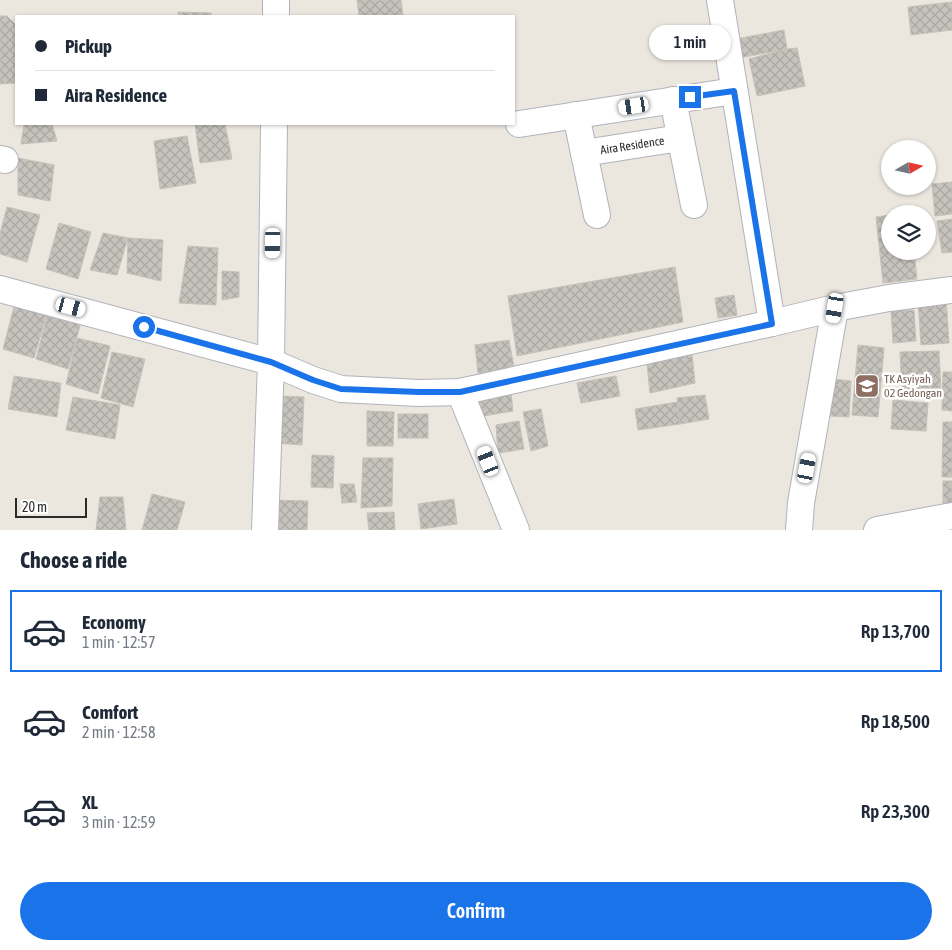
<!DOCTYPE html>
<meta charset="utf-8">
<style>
:root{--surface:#fff;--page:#f2f2f3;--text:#1f2937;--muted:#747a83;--line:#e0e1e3;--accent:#1a73e8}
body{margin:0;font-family:"Asap Condensed",sans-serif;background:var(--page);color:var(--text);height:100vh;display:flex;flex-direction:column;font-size:19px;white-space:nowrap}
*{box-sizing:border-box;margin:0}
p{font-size:16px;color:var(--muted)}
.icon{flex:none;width:28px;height:28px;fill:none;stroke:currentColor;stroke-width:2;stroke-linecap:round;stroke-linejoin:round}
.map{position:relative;height:530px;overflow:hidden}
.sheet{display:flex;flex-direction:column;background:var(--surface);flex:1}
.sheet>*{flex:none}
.top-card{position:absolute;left:15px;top:15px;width:500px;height:110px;border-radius:0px;box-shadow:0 1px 4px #0004;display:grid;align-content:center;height:110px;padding:0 20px;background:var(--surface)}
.needle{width:32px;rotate:81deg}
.buttons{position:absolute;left:881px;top:140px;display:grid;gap:10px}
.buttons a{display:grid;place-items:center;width:55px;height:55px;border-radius:50%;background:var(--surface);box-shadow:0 1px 4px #0004;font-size:25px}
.scale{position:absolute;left:15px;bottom:12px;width:72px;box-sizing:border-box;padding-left:5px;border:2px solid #2a2a2a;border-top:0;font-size:14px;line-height:18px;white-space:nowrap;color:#2a2a2a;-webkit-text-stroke:4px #fff;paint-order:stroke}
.end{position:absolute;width:22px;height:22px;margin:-11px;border:6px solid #1a73e8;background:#fff;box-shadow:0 0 0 2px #fff}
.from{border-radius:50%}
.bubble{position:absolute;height:35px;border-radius:18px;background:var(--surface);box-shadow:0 1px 4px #0004;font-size:16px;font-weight:600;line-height:35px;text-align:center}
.car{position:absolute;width:15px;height:30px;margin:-15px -8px;border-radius:6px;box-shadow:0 0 4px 1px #0007;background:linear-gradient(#fff 24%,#345 0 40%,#fff 0 76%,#345 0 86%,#fff 0)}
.top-card b{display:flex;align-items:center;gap:18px;height:48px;font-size:19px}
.top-card b+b{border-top:1px solid var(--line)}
.top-card i{width:12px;height:12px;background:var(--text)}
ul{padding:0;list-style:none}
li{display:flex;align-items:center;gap:15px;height:82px;margin:0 10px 8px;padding:0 10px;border:2px solid transparent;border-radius:0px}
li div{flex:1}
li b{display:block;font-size:19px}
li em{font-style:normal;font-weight:600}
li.selected{border-color:var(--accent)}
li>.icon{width:45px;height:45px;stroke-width:1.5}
h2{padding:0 20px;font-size:22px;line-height:60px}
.primary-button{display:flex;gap:10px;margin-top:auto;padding:10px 20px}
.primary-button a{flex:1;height:58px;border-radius:30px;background:var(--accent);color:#fff;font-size:20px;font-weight:600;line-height:58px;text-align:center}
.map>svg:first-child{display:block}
.building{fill:url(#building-cross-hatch);stroke:#c6c2b7}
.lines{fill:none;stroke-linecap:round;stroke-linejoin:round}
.minor-casing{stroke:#b1b3bc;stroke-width:28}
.minor{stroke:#fff;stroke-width:26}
.route{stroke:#1a73e8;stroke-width:6}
.labels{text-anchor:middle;stroke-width:5;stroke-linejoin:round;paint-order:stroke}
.street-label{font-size:12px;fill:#2a2a2a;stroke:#fff}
.education-label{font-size:12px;fill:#785e54;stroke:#fff;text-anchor:start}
</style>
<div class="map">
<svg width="952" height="530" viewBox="0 0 952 530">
<defs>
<pattern id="building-cross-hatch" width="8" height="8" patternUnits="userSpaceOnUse" patternTransform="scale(1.25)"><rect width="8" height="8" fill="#c6c3bd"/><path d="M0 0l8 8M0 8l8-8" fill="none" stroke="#aaa8a3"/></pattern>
</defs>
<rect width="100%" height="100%" fill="#ebe6de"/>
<g class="building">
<polygon points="357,0 401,0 403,16 359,16"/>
<polygon points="952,2 952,30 911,35 908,7"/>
<polygon points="178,12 211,13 211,16 178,16"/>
<polygon points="0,16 7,16 16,25 16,83 0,84"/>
<polygon points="784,30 787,49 739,58 736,39"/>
<polygon points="797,48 805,86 757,96 749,59 787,49"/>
<polygon points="35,124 52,124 57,141 21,144 24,125"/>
<polygon points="195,124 225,124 232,159 200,163"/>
<polygon points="187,136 196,183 160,189 154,141"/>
<polygon points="18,158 54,165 50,201 18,195"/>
<polygon points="952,182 952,214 935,216 932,184"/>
<polygon points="7,207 40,215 27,262 0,254 0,234"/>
<polygon points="890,215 890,251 914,251 917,279 883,283 876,217"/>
<polygon points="952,219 952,252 942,253 937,221"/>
<polygon points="59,223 91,232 78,279 46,269"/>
<polygon points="103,233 128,238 117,275 90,270"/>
<polygon points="128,238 163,240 161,281 127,273"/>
<polygon points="188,246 218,248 216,305 179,303"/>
<polygon points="675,267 683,322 517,356 508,296"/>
<polygon points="222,271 239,272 239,297 222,300"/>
<polygon points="734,295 737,315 718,318 715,298"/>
<polygon points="946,298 949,343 921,345 918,300"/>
<polygon points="15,303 48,310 34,358 3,349"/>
<polygon points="914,310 916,341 893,343 891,311"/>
<polygon points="48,313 81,322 68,369 36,359"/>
<polygon points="77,338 110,346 98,394 66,384"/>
<polygon points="509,340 514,367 478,373 475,345"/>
<polygon points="691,345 695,383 650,393 646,354"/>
<polygon points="858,345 884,348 878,417 852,415"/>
<polygon points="939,351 941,391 902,392 900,352"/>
<polygon points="112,352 145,359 133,407 101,398"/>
<polygon points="943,372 952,372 952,411 942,410"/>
<polygon points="14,376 61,383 57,417 8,409"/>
<polygon points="616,376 620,396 581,403 577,383"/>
<polygon points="832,379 851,381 849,417 830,416"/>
<polygon points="511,393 513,411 478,417 474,398"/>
<polygon points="705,395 709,419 680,424 677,398"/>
<polygon points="278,396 304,397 302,445 274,443"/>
<polygon points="73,397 120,405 115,439 66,430"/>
<polygon points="893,400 928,403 926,431 891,429"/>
<polygon points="677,402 680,424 638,430 635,409"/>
<polygon points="541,409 548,446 531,451 523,412"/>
<polygon points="367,411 394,412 393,446 367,446"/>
<rect x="398" y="414" width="30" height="24"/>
<polygon points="519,421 524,449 498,453 496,425"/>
<polygon points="943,422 952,422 952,477 942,477"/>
<polygon points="312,455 334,456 333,488 311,487"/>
<polygon points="363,458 393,458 392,506 361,508"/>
<rect x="943" y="481" width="9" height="23"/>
<polygon points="340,484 354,484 357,502 342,503"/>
<polygon points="152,494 185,502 177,530 142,530"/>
<polygon points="100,497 123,497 126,530 96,530"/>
<polygon points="454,499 457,524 421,529 418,504"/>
<polygon points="272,500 308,501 307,530 271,530"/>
<polygon points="394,512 395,530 369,530 367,513"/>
</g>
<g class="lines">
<defs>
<g id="minor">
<polyline points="276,16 276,0"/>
<polyline points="673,100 694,205"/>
<polyline points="576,115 597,215"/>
<polyline points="519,124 734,91"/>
<path id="s1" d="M584,153l96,-15"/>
<polyline points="0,159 5,160"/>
<polyline points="0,289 271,362 313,380 341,389 419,393 460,392 772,323 720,0"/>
<polyline points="772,323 835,308"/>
<polyline points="460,392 516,530"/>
<polyline points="265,530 271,362 274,124"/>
<polyline points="799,530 801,503 835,308 889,298 952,290"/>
<polyline points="877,530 952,516"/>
</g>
</defs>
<use href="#minor" class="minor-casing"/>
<use href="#minor" class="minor"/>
</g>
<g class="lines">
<polyline class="route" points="144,327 271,362 313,380 341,389 419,392 460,392 772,324 734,91 690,97"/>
</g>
<defs>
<symbol id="school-square" viewBox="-11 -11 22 22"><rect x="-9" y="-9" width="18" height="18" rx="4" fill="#8d6e63" stroke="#fff"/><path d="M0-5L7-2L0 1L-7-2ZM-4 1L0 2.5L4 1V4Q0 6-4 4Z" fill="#fff"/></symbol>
</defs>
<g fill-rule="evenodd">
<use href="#school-square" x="853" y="372" width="28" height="28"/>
</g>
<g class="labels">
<g class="street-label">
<text dy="4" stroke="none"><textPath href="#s1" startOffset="49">Aira Residence</textPath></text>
</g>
<g class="education-label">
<text x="884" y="383">TK Asyiyah<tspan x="884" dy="14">02 Gedongan</tspan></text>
</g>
</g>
</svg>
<div class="buttons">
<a><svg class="needle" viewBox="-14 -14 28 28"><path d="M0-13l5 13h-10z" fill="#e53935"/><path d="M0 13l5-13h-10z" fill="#747a83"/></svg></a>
<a><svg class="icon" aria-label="layers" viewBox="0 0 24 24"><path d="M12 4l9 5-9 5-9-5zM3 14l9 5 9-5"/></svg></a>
</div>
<div class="scale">20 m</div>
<i class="end from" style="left:144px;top:327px"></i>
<i class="end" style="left:690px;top:97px"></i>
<div class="bubble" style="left:649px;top:25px;width:82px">1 min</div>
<i class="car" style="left:634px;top:106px;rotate:261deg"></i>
<i class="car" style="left:273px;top:243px;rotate:181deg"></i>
<i class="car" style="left:71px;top:307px;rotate:105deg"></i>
<i class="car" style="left:835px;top:308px;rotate:189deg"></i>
<i class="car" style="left:488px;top:461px;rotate:338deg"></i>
<i class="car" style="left:807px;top:468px;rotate:11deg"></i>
<div class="top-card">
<b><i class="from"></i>Pickup</b>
<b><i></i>Aira Residence</b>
</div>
</div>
<section class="sheet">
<h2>Choose a ride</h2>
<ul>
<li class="selected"><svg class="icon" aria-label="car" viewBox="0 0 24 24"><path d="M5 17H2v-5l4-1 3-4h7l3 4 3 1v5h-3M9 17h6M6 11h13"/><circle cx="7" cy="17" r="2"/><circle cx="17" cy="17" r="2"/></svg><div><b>Economy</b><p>1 min · 12:57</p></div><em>Rp 13,700</em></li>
<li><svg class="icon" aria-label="car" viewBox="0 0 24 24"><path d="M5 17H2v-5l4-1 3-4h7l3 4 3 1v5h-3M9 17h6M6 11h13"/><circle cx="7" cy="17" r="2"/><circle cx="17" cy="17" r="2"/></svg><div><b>Comfort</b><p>2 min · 12:58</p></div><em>Rp 18,500</em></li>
<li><svg class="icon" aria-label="car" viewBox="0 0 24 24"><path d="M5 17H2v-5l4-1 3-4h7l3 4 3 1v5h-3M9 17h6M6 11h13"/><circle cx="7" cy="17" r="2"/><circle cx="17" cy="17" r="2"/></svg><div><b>XL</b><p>3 min · 12:59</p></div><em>Rp 23,300</em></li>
</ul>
<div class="primary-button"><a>Confirm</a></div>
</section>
